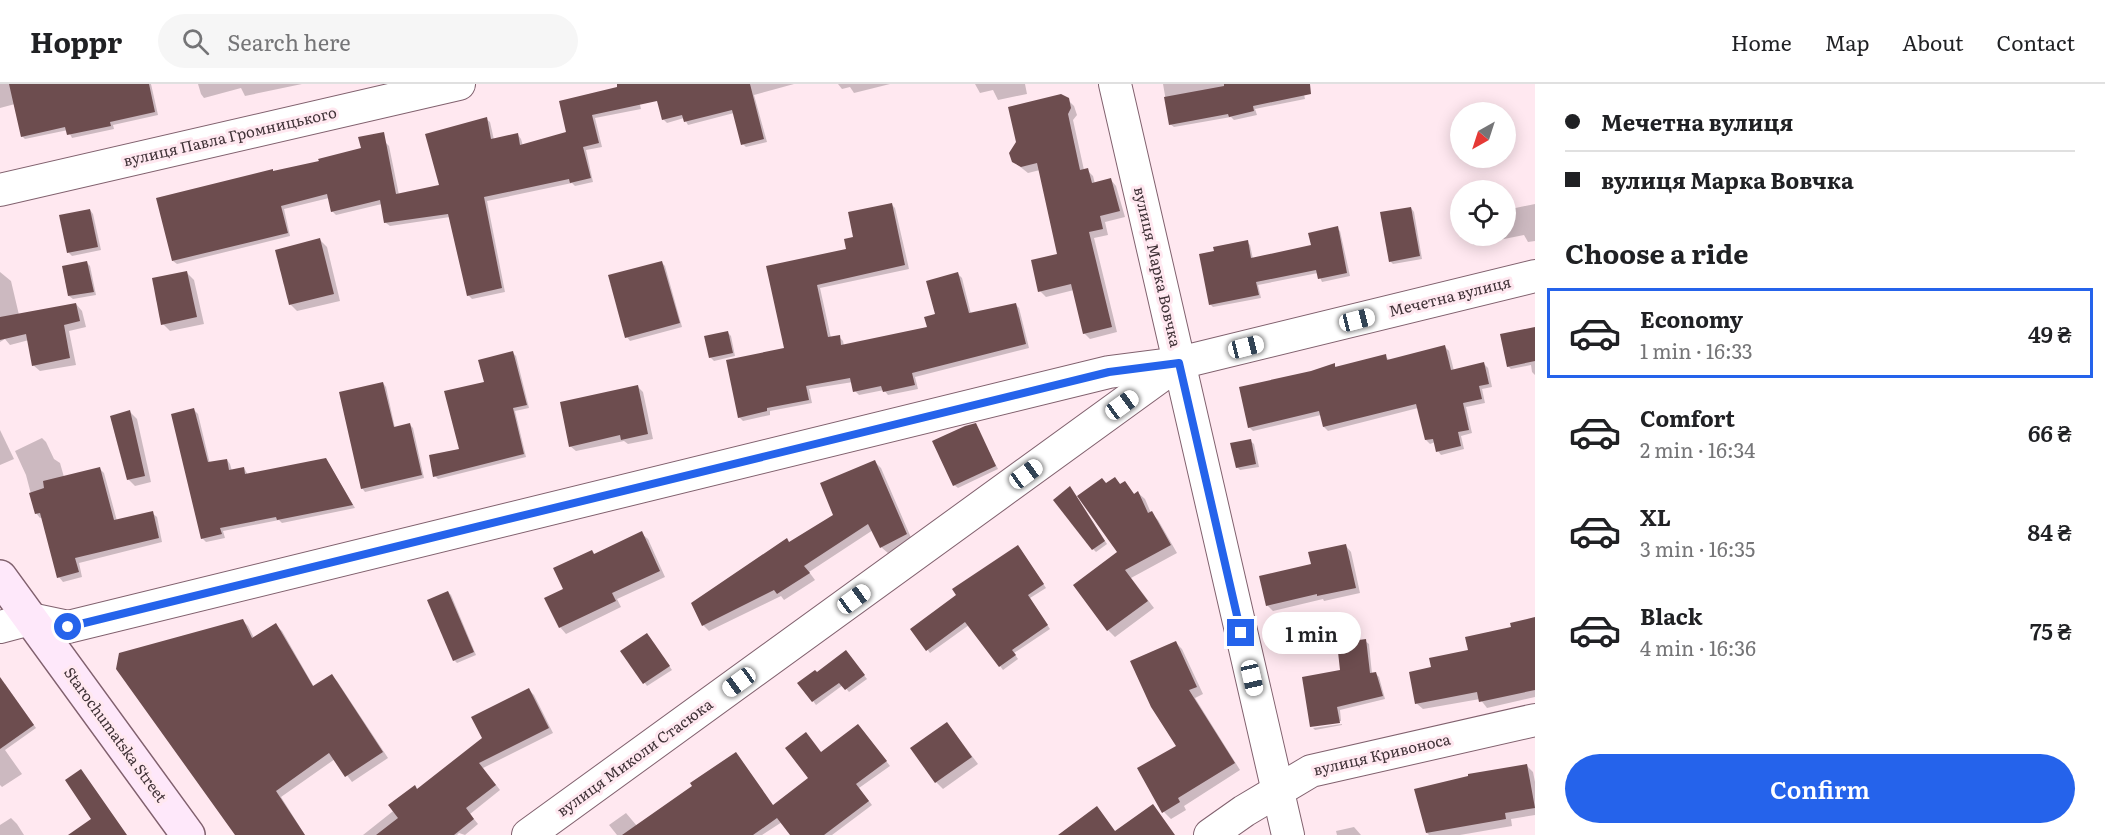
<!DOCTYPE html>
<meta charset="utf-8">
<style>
:root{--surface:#fff;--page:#f6f6f6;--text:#202124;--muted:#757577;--line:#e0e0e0;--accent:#2563eb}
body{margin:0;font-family:Literata,serif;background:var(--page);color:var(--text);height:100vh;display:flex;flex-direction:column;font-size:22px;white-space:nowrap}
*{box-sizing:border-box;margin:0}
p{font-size:20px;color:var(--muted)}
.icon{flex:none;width:33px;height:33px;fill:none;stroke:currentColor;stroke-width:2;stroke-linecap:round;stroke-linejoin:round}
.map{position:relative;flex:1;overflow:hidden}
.side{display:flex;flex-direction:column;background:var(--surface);width:570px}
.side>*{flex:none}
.top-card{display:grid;align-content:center;height:132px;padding:0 30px;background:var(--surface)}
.needle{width:39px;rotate:219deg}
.buttons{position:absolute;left:1450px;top:18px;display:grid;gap:12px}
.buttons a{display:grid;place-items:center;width:66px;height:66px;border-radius:50%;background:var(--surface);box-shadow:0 3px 15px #0003;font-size:30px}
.end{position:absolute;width:27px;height:27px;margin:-14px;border:8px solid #2563eb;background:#fff;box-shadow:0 0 0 3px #fff}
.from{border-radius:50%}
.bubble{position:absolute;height:42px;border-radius:21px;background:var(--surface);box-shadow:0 3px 15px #0003;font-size:20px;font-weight:600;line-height:42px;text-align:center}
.car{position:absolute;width:18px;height:36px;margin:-18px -9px;border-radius:8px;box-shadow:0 0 4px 2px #0007;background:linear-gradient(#fff 24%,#345 0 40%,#fff 0 76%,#345 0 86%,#fff 0)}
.top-card b{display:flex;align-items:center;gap:21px;height:57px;font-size:22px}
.top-card b+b{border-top:2px solid var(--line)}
.top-card i{width:15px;height:15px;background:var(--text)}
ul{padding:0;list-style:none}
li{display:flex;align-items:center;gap:18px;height:90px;margin:0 12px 9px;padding:0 18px;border:3px solid transparent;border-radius:0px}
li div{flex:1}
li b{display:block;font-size:22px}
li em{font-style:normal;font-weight:600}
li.on{border-color:var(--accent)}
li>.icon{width:54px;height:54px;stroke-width:1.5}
h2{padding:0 30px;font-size:27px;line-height:72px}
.cta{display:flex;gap:12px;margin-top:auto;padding:12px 30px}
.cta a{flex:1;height:69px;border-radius:36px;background:var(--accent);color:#fff;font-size:24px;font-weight:600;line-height:69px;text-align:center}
header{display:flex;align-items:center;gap:36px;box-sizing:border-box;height:84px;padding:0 30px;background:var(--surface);border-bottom:2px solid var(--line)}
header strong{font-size:28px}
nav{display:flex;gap:33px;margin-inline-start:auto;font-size:21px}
.search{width:420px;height:54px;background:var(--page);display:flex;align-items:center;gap:15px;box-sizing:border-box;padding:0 21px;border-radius:33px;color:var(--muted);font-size:22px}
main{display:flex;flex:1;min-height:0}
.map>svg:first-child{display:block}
.shadow{fill:#0003}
.building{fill:#6d4d4f}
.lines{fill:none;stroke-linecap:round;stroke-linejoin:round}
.street-casing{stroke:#81616e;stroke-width:34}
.secondary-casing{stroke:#81616e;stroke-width:36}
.street{stroke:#fff;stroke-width:32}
.secondary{stroke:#fee8fa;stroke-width:33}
.route{stroke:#2563eb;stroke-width:8}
.labels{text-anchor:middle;stroke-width:6;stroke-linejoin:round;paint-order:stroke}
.street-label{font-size:15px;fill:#3f3136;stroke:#ffe8f0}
</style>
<header>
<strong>Hoppr</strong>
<div class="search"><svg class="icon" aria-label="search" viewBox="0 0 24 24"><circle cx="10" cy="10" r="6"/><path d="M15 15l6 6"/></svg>Search here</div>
<nav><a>Home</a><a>Map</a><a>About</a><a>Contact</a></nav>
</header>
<main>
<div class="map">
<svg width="1535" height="751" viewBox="0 0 1535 751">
<rect width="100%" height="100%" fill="#ffe8f0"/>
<g class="shadow">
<polygon points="0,0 151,0 158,31 113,41 114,45 72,54 68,46 25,55 22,52 15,20 0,24"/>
<polygon points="198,0 302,0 245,12 241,4 204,14 201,10"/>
<polygon points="654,0 794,0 754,11 767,58 746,63 743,60 734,29 688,41 684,34 667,39 663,35"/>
<polygon points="838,0 890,0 854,9 850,3 842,5"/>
<polygon points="975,0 1025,0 1027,10 998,16 993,6 980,9"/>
<polygon points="1163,0 1302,0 1305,15 1255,25 1257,31 1234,36 1231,33 1174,43 1170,40"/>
<polygon points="636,4 641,25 595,34 602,63 586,66 593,98 575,102 572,99 487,117 505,208 472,215 468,211 450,133 390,142 386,139 382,120 336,131 332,127 329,114 284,125 290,152 177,180 173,177 274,89 320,79 385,58 389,62 399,111 441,102 486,35 490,38 494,56 518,51 521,55 523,62 568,49 561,18"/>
<polygon points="1068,16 1074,22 1077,31 1073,36 1084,86 1087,86 1093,92 1095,100 1111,96 1116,102 1125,133 1105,138 1108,151 1094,154 1117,248 1090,255 1084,249 1074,206 1046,213 1040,207 1059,171 1040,86 1028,89 1013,77"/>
<polygon points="891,120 895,124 909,185 820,204 831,254 839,253 843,257 844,262 929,244 958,190 962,194 971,230 1015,220 1019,224 1029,264 915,293 918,305 888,311 884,306 859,311 855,307 853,298 809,305 812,319 770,327 770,331 743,337 739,333 786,265 768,183 848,167 855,154"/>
<polygon points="1535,120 1535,157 1528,158 1524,151 1474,161 1471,158 1470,152 1506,152 1506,126"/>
<polygon points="1411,124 1414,128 1422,175 1393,180 1390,177"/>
<polygon points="90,126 93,130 101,166 72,172 69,169"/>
<polygon points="1337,144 1340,147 1350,192 1322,198 1318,189 1258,201 1261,214 1213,223 1210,220 1247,158 1250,161 1253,175 1313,163"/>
<polygon points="320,156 327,163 340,217 297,227 290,220"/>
<polygon points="87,179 90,182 96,211 73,215 69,212"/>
<polygon points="662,179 665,182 682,243 630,257 627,253"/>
<polygon points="0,188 11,197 19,231 76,220 82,227 86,243 69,247 76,281 40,287 33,281 29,256 10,261 5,255 0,258"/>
<polygon points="187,189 194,196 204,240 170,247 163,240"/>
<polygon points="1535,244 1535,291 1532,288 1531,281 1511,285 1508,282"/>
<polygon points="728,249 731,252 735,272 714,277 710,273"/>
<polygon points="1445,263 1449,267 1454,287 1484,280 1488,284 1492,303 1482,305 1485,319 1466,323 1472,349 1461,352 1464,365 1441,371 1438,367 1435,358 1430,360 1426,356 1418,324 1328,347 1324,343 1321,331 1253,347 1249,343 1311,288 1334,281 1337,284 1385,272 1390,277"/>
<polygon points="513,269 516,272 529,324 515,327 526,373 438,395 435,392 461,367"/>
<polygon points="383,299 386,303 395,344 409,340 413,344 424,394 365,408 362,404"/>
<polygon points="638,303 643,308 653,355 628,360 624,357 576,367 570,362"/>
<polygon points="194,326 198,330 210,380 227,376 230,380 232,387 244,384 248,391 329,380 355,424 282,439 279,436 223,447 225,454 206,458 202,454"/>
<polygon points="130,328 137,335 151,398 135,402 128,395"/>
<polygon points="975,341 998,385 958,404 954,401"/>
<polygon points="0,346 14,375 0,381"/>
<polygon points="42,354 46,358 54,375 60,379 64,393 99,384 104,389 117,437 152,429 157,433 162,458 79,479 82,493 63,498 59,493 43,433 40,434 36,429 26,391 15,367"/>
<polygon points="1250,357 1254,360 1259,383 1240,386 1237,383"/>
<polygon points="875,378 881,384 912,456 888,469 881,463 873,446 809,488 815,496 784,516 781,512 709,547 703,541 790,459 835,431"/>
<polygon points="1115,395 1121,401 1124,398 1135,411 1138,409 1145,415 1151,429 1158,436 1177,469 1131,494 1154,524 1115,553 1108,546 1119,468 1107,401"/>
<polygon points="1073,407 1107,460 1096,468 1093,465"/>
<polygon points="641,449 648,455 665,493 617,515 621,523 566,550 560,543 546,515 565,505 595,471"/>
<polygon points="1346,462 1351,468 1360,509 1324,517 1323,515 1273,527 1267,521 1312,481"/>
<polygon points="1021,466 1046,504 1030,514 1050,545 1014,569 1018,575 1003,586 969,541 930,569 912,545"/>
<polygon points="448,508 451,511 476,571 457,579 454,576"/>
<polygon points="1535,535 1535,613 1487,624 1480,615 1423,625 1416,619 1432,584"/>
<polygon points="242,536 248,542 254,554 276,541 282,547 314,603 331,592 337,597 388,674 352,698 335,675 281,713 305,751 237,751"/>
<polygon points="650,554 672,586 647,602 622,567"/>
<polygon points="1365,557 1369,560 1372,590 1376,590 1379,593 1385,615 1340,626 1341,637 1312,641 1312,643 1304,594 1342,588 1339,560"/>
<polygon points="1175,558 1182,565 1203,610 1195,614 1240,686 1184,722 1186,726 1171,735 1164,728 1178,663"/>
<polygon points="849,572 867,595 849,608 843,601 816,621 800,599"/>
<polygon points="0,598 5,600 36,644 5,666 22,690 2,703 0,701"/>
<polygon points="529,606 534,611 553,649 483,684 500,706 470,730 478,740 465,751 459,749 457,751 363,751 484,655"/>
<polygon points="947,639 978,680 943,705 936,698"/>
<polygon points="1342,640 1342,641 1315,646 1313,644"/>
<polygon points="862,646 890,682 859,704 872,721 832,751 792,751 782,738 762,751 617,751 609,741 626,729 637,742 773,722 810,694 822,670"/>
<polygon points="1526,681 1533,688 1535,698 1535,731 1511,735 1512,742 1460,751 1429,751 1427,749"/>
<polygon points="11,734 17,740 24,751 0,751 0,741"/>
<polygon points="1354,743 1361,751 1337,751 1336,747"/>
</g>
<g class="building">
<polygon points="9,0 149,0 155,28 110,38 111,42 67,51 65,43 21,53"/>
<polygon points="617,0 750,0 764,55 741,61 732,26 684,38 682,31 662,36 657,17 592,31 599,59 583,63 591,94 570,99 569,95 484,113 502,204 467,212 448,130 384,139 380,116 331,128 327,110 281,122 288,149 172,177 156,114 273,85 273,87 319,77 318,75 361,64 358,53 384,48 396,110 439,101 425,50 487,33 491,55 518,49 520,61 566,48 559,17 617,3"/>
<polygon points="1224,0 1310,0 1311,10 1253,22 1254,27 1229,33 1228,30 1169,41 1164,13 1224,2"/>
<polygon points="1061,10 1069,14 1071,24 1068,30 1080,86 1088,84 1092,99 1111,94 1120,127 1100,132 1103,145 1089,148 1112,243 1083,250 1071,200 1038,208 1031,176 1057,170 1037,79 1021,83 1012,78 1009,69 1016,58 1008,23"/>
<polygon points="892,119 905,181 817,201 828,253 840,251 841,261 927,243 924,233 935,230 926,197 958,188 969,229 1016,219 1026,260 912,289 915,301 883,308 881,302 853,308 850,294 806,302 809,316 767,324 767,327 738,334 726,276 784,264 766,182 846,165 844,155 853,153 848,128"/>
<polygon points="1411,123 1420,172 1389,178 1380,128"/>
<polygon points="90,125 98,163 67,169 59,131"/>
<polygon points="1338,142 1347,189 1318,195 1316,186 1256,198 1259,211 1209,221 1199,170 1214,167 1213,163 1248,156 1251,174 1311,161 1308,149"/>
<polygon points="320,154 334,210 289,221 275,166"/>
<polygon points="87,177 94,208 68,212 62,182"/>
<polygon points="662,177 680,239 625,254 608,191"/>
<polygon points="187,187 197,233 161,241 152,194"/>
<polygon points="76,219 80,237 64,241 70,274 32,282 26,250 0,256 0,233"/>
<polygon points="1535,243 1535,277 1507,283 1500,250"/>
<polygon points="728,247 733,269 709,274 704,252"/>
<polygon points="1445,261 1451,286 1484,278 1489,300 1479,302 1482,315 1463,319 1469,346 1458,348 1461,362 1436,368 1433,355 1425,356 1416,320 1323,343 1319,327 1248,344 1239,303 1311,287 1335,279 1335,283 1386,270 1387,276"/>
<polygon points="513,267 527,321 513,324 524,370 433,393 429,371 459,365 444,307 484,298 478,276"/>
<polygon points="383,298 394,343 410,339 422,391 361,405 339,308"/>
<polygon points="638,301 648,350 621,356 620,351 569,363 560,318"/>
<polygon points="194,324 208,378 227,375 229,386 244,383 245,390 326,374 353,421 277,436 276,433 220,444 222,450 201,455 171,330"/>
<polygon points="130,326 145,392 127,396 110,332"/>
<polygon points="976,339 996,382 953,402 932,357 965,342"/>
<polygon points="1251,355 1256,380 1236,384 1230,359"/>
<polygon points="875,376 907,450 880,464 868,440 804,482 810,489 777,510 774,506 702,542 691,519 787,454 789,458 833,431 820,399"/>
<polygon points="100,383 114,436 153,427 159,454 75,474 79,488 57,494 40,429 35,430 29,409 44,404 43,397"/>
<polygon points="1115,393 1120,400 1125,397 1134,410 1138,407 1148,429 1152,427 1171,461 1125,486 1148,517 1107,547 1073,501 1117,468 1077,412 1102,394 1106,399"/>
<polygon points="1070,402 1105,457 1092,466 1053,416"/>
<polygon points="642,447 660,487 612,509 616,517 559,544 544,514 563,505 553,484 592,466 594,470"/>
<polygon points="1346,460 1356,504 1317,512 1317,510 1266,522 1259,492 1311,480 1308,468"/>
<polygon points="1018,461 1044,500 1028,511 1048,541 1012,566 1016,571 999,583 965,538 926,567 910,545 956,511 952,505"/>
<polygon points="448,507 474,568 453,577 427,516"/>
<polygon points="1535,533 1535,606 1479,618 1477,608 1415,620 1409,588 1431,583 1429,574 1468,566 1465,553 1511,543 1510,539"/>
<polygon points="243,535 252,554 276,539 313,602 332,590 383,668 345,693 329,669 276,707 305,751 235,751 116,585 119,569"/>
<polygon points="647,549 670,582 643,600 620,567"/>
<polygon points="1366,555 1370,589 1376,588 1383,612 1337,623 1340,639 1310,643 1302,593 1340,586 1337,559"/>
<polygon points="1176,557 1197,603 1189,606 1235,679 1178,714 1180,718 1162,729 1137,684 1176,662 1151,623 1130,577"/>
<polygon points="846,566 865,591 845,606 839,599 812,618 797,599 815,586 817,588"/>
<polygon points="0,593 34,641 0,665"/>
<polygon points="529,604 549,644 479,679 496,701 466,724 474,735 454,751 376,751 398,734 388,721 415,701 417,705 482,654 471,633"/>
<polygon points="947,638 972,673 935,699 910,664"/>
<polygon points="858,640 887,677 856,700 869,717 824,751 790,751 777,734 753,751 622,751 692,702 690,699 736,668 773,721 808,694 785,664 806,648 821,668"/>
<polygon points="1527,680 1535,724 1505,729 1506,735 1426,749 1414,705 1468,692 1468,690"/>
<polygon points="81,685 127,751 68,751 91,735 65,696"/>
<polygon points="1153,720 1175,751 1058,751 1097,722 1115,747"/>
</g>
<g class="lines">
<defs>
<g id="street">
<polyline points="1115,0 1288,751"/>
<polyline points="0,106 459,0"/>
<polyline points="0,543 30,535 68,543 1109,288 1179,279 1535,192"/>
<polyline points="528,751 1176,281"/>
<polyline points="1210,751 1244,727 1311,687 1535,636"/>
</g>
<polyline id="secondary" points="0,493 188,751"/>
</defs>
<use href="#street" class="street-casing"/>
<use href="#secondary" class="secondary-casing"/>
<use href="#street" class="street"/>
<use href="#secondary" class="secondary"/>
</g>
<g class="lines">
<polyline class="route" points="68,543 1109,288 1179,279 1241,549"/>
</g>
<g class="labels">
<g class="street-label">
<text transform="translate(230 53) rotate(-13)" y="5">вулиця Павла Громницького</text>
<text transform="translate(1157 183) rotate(77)" y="5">вулиця Марка Вовчка</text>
<text transform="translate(1450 213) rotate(-14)" y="5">Мечетна вулиця</text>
<text transform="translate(115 651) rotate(54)" y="5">Starochumatska Street</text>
<text transform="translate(1382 671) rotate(-13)" y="5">вулиця Кривоноса</text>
<text transform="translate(635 674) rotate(-36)" y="5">вулиця Миколи Стасюка</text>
</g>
</g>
</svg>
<div class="buttons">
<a><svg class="needle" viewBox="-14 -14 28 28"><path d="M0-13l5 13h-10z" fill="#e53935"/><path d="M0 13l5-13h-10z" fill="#757577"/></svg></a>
<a><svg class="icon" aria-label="locate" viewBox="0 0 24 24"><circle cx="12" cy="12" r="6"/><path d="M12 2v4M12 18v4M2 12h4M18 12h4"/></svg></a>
</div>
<i class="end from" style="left:68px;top:543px"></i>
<i class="end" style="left:1241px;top:549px"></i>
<div class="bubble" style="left:1262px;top:528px;width:99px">1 min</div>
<i class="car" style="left:1357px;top:236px;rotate:76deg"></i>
<i class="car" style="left:1246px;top:263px;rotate:76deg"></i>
<i class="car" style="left:1122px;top:321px;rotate:54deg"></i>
<i class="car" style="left:1026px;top:390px;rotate:54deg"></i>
<i class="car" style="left:854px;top:515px;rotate:54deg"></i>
<i class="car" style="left:1252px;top:594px;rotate:167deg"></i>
<i class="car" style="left:739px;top:598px;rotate:234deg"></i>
</div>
<section class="side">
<div class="top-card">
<b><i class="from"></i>Мечетна вулиця</b>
<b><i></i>вулиця Марка Вовчка</b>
</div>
<h2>Choose a ride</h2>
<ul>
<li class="on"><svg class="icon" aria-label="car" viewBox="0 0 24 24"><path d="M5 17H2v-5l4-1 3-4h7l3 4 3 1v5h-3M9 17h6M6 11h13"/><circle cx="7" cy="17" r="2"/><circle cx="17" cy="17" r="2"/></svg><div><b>Economy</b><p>1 min · 16:33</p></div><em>49 ₴</em></li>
<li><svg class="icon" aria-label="car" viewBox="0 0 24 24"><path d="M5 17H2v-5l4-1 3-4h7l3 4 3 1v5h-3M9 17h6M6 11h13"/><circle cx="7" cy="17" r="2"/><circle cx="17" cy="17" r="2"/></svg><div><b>Comfort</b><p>2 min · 16:34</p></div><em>66 ₴</em></li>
<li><svg class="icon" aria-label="car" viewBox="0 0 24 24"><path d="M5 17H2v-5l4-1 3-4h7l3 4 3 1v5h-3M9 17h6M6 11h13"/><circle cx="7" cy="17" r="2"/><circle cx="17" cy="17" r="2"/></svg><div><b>XL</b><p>3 min · 16:35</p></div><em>84 ₴</em></li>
<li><svg class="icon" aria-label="car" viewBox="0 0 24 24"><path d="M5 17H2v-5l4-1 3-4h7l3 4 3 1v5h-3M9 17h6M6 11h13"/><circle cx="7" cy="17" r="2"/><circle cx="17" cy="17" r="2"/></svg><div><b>Black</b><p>4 min · 16:36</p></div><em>75 ₴</em></li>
</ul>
<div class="cta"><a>Confirm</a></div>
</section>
</main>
